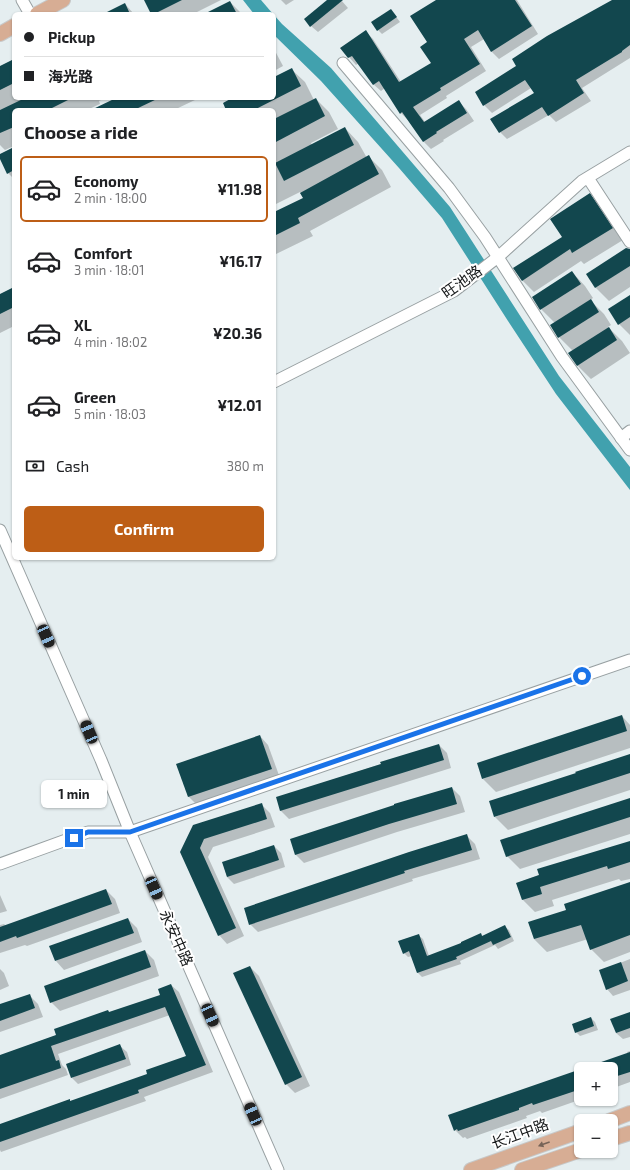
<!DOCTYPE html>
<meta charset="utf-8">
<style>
:root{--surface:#fff;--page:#f2f2f2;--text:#202124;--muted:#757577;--line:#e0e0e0;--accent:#bd5e16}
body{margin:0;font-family:"Exo 2","Noto Sans SC",sans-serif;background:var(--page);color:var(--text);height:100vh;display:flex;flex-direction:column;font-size:15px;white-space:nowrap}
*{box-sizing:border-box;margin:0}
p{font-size:13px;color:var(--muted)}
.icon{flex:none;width:22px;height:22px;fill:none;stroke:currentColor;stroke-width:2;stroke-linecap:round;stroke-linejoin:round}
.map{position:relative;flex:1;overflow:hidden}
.panel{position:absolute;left:12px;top:108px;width:264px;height:452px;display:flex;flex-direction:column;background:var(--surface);border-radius:6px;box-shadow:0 1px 3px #0004}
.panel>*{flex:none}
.guide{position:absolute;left:12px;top:12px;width:264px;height:88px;border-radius:6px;box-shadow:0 1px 3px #0004;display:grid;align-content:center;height:88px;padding:0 12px;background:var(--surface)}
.fabs{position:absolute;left:574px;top:1062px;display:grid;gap:8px}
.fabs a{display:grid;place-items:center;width:44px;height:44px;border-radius:6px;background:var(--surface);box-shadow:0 1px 3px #0004;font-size:20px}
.end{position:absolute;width:18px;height:18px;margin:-9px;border:5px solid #1a73e8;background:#fff;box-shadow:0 0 0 2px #fff}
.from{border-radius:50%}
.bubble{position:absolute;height:28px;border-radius:6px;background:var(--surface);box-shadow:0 1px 3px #0004;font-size:13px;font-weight:700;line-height:28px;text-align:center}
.car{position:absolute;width:12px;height:24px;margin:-12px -6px;border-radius:5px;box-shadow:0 0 3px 1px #0007;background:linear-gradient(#222 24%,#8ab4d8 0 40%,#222 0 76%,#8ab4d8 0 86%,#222 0)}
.guide b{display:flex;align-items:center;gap:14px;height:38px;font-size:15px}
.guide b+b{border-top:1px solid var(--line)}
.guide i{width:10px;height:10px;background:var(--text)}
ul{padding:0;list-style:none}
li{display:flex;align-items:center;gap:12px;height:66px;margin:0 8px 6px;padding:0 4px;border:2px solid transparent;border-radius:6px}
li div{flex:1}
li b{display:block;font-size:15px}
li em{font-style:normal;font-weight:700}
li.active{border-color:var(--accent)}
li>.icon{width:36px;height:36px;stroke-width:1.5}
h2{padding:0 12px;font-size:18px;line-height:48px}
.pay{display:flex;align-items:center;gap:10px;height:44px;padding:0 12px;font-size:15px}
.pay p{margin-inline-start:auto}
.cta{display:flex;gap:8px;margin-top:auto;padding:8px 12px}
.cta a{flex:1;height:46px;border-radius:6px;background:var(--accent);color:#fff;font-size:16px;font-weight:700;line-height:46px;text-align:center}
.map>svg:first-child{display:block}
.water{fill:#41a1ae}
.shadow{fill:#0003}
.building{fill:#12474e}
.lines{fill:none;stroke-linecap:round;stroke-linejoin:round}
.minor-casing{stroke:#98a0a2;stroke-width:13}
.major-casing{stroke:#c7c8c8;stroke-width:16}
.minor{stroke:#fff;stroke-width:11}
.major{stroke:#d7ad94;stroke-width:14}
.oneway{fill:#766357}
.route{stroke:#1a73e8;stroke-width:5}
.labels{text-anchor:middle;stroke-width:4;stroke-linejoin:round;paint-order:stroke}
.street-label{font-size:15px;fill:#16191a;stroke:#fff}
</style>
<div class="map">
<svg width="630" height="1170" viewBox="0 0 630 1170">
<rect width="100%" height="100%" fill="#e5eef0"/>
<g class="water">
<polygon points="243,0 261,0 273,14 254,14"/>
<polygon points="274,15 282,24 331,68 450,207 559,376 630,467 630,490 556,394 508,321 442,218 399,168 321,81 274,35"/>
</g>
<g class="shadow">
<polygon points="145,0 221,0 193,14 152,14"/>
<polygon points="281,0 294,0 286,5"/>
<polygon points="329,0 341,0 348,8 318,32 311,26"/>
<polygon points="438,0 517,0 538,34 499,59 492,52 484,39 471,47 486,71 446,96 447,98 420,115 425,122 459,102 466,109 474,121 443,140 444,141 431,149 424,142 408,120 401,113 385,88 381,91 373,84 359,63 356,65 341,48 366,32 373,39 401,82 432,64 429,42"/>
<polygon points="613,0 630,0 630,58 582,88 591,101 556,122 549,115 507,139 500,132 535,94 531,88 492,113 484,105 518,67"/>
<polygon points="230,2 242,14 206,14"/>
<polygon points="125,4 134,14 105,14"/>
<polygon points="391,10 400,22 382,34 378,30"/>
<polygon points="274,49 283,66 274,71"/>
<polygon points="14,61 14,98 105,98 99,101 100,104 87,110 14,110 14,146 5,150 0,145 0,67"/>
<polygon points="291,69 305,82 314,100 316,99 329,112 338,129 311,143 312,145 345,128 358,142 367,158 369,157 382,170 391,187 310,231 313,236 274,255 274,213 304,199 300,192 274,205 274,110 227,110 235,98 274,98 274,78"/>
<polygon points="118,98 196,98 197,99 174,110 93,110"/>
<polygon points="14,148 14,179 8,173 0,157 0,155"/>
<polygon points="590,195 601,206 623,240 584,264 581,261 534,292 522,280 563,237"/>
<polygon points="630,250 630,287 609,301 596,288 587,274"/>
<polygon points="572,272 585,286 593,298 590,300 604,314 611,325 608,327 622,341 630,353 591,379 578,366 570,354 573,351 559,337 555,323 541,309 533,297"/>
<polygon points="14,288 14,326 0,333 0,295"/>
<polygon points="630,297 630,335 619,324"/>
<polygon points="622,716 630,725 630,748 496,792 483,779"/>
<polygon points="260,736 268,745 280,778 198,806 189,797 178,764"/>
<polygon points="439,745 447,753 451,768 289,819 281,811 277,798"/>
<polygon points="630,755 630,790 508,830 495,817"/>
<polygon points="452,788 460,796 465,812 397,832 304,863 296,855 291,840"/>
<polygon points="630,799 630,834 520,869 507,856"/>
<polygon points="261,804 270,813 275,827 213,847 208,857 244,936 227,944 219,935 181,852"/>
<polygon points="467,836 475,844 480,859 412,879 413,881 258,932 250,924"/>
<polygon points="630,842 630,879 621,881 619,879 552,900 554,906 535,912 523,900 517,883"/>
<polygon points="274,846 281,853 285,867 234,884 227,877 223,863"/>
<polygon points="630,884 630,952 604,962 591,949 588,939 547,952 534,939 529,923 568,911"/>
<polygon points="106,890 115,899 120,913 27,946 25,945 0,953 0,925 4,924 6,926"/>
<polygon points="0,895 7,911 0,913"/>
<polygon points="128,919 137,928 142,942 64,970 56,961"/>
<polygon points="504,926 509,930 514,941 498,949 495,945 460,961 461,964 422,977 418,973 412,956 408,957 404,953 418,935 423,939 429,956 463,944 481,934 483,937"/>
<polygon points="145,951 154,960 159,976 60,1011 51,1002"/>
<polygon points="630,959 630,990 613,996 607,989 600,971"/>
<polygon points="250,967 259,976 310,1086 295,1093 286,1084"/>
<polygon points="0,969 4,973 9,986 0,990"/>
<polygon points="171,985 179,992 213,1072 144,1097 146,1101 1,1152 0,1150 0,1125 69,1100 71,1102 148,1075 187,1056 170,1015 58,1054 62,1065 66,1069 68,1075 0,1099 0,1056 57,1035 108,1011 110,1013 162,996"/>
<polygon points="29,995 38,1004 43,1017 0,1032 0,1005"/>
<polygon points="630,1013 630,1037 623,1039 616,1033"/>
<polygon points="591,1018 595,1022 598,1030 580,1036 576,1032"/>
<polygon points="120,1046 127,1052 131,1065 78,1084 72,1078"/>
<polygon points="630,1051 630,1082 611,1089 611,1069 584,1069 628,1054 627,1052"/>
<polygon points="581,1070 582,1099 542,1113 540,1111 526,1116 527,1118 467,1139 465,1137 463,1138 455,1130 450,1116"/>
</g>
<g class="building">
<polygon points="144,0 182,0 154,14 151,14"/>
<polygon points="327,0 343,0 310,27 304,19"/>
<polygon points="436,0 515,0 532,26 491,52 478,30 464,39 480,64 440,88 441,90 413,107 424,122 459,100 467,113 436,132 437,133 423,142 402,112 400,114 379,81 373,85 352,56 348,58 340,48 366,30 399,82 431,63 420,47 427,42 410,16"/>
<polygon points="612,0 630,0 630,45 622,51 622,52 576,80 584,93 548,116 542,107 499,133 490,119 534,93 525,80 483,106 475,92 516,66 512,59 547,36"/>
<polygon points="230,1 237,14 204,14"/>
<polygon points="125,3 130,14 103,14"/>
<polygon points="391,9 397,17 377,31 371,22"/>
<polygon points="14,59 14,83 0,90 0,66"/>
<polygon points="292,68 301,86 254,110 226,110 223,103 232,98 274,98 274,77"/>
<polygon points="25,98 72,98 48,110 14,110 14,127 0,133 0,110"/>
<polygon points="116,98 159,98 134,110 91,110"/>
<polygon points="316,98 325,116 274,143 274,119"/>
<polygon points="345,127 354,145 284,181 275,163"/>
<polygon points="14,147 14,170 7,174 0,159 0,154"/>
<polygon points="369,155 379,174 298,218 300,223 274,236 274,212 303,198 300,193"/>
<polygon points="590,193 613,228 572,253 570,249 522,281 513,268 562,237 550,219"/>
<polygon points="626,248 630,249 630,266 595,288 586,274"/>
<polygon points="572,271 581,284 540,310 532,297"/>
<polygon points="14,287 14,307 0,314 0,294"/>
<polygon points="630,295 630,317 618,325 608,309"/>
<polygon points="591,299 599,312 558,338 550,325"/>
<polygon points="609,327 617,340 577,366 568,353"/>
<polygon points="622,715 627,731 482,779 477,763"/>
<polygon points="260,735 272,769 188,797 176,764"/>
<polygon points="439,744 444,760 280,811 276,797 381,764 380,762"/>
<polygon points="630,754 630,773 494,817 489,801 576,773 575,772"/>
<polygon points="452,787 457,804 389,824 295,855 290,839 394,805 394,804"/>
<polygon points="630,798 630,817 506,857 500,840"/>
<polygon points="262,803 267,819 204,839 200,848 236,928 218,936 180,852 193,825"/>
<polygon points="467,834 472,850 404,871 405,873 249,925 244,908 409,852"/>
<polygon points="630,841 630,862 608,869 607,866 540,887 542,894 522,900 516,883 539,875 537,869"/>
<polygon points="274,845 279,860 227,877 222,862"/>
<polygon points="630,882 630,935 590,950 581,925 534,939 528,922 566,910 564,904"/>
<polygon points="106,889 112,904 17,938 16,936 0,942 0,927"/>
<polygon points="128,918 134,933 55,961 49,946"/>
<polygon points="505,925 511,937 493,945 491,941 456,957 457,959 417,973 409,951 403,954 398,941 419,934 427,956 461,943 461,942 481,933 482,936"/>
<polygon points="145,950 151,967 50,1003 44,986"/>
<polygon points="621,962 628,981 606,990 599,970"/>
<polygon points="250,966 302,1077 285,1085 233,973"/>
<polygon points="171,984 206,1065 138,1090 139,1093 0,1142 0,1124 70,1099 70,1101 147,1074 146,1070 186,1056 165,1007 51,1046 56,1061 59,1060 61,1068 0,1089 0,1055 56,1035 54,1029 108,1010 109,1012 160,995 158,989"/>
<polygon points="30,994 35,1008 0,1021 0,1004"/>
<polygon points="630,1012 630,1028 616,1033 610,1019"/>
<polygon points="591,1017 594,1026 575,1033 572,1024"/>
<polygon points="120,1044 126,1059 71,1078 66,1064"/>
<polygon points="630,1052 630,1072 611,1078 611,1069 584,1069 584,1068"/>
<polygon points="581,1069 581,1089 533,1105 532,1103 519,1108 519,1110 458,1131 457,1129 454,1131 448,1115"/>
</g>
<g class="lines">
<defs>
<g id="minor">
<polyline points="22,0 30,14"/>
<polyline points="343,63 449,188 485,237 562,357 630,450"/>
<polyline points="588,178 630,242"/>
<polyline points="274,382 454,291 498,257 582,181 630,152"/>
<polyline points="621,438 630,431"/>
<polyline points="0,530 101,760 130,832 278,1170"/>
<polyline points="0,864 88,832 130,832 630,660"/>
</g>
<g id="major">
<polyline points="37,14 63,0"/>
<polyline points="0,34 14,26"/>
<polyline points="609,1121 630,1113"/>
<polyline points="611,1139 630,1133"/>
<polyline points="471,1170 581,1131"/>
<polyline points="522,1170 581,1150"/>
</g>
</defs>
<use href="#minor" class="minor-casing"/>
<use href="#major" class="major-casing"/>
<use href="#minor" class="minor"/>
<use href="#major" class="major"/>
</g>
<defs><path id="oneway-solid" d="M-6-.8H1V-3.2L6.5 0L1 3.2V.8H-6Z"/></defs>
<use class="oneway" href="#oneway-solid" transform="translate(544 1144) rotate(160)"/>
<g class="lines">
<polyline class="route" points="74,838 88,832 130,832 582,676"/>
</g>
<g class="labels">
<g class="street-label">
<text transform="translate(462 282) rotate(-35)" y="5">旺池路</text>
<text transform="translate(176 938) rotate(66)" y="5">永安中路</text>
<text transform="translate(520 1134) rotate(-20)" y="5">长江中路</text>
</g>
</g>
</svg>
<div class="fabs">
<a>+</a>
<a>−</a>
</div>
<i class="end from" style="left:582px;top:676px"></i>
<i class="end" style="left:74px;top:838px"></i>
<div class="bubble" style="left:41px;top:780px;width:66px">1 min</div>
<i class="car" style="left:46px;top:636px;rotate:156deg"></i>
<i class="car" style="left:89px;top:732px;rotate:337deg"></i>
<i class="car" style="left:154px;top:888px;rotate:156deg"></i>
<i class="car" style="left:210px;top:1015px;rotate:156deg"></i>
<i class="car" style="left:253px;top:1114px;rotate:336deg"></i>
<div class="guide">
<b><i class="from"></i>Pickup</b>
<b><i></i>海光路</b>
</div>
<section class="panel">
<h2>Choose a ride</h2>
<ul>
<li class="active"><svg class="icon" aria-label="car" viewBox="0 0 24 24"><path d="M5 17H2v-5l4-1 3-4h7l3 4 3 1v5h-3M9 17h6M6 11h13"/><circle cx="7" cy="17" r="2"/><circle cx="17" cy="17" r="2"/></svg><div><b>Economy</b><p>2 min · 18:00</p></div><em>¥11.98</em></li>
<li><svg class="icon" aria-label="car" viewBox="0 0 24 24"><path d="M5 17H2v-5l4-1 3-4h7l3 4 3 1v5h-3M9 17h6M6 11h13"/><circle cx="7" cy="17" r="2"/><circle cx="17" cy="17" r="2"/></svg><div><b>Comfort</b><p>3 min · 18:01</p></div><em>¥16.17</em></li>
<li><svg class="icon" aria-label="car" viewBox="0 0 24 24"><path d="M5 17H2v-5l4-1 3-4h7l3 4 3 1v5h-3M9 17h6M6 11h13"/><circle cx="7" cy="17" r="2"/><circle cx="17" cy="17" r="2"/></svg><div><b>XL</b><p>4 min · 18:02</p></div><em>¥20.36</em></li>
<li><svg class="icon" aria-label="car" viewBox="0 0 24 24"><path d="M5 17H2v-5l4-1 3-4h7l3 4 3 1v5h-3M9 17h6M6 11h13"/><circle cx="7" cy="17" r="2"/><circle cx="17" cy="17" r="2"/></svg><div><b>Green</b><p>5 min · 18:03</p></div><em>¥12.01</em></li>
</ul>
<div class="pay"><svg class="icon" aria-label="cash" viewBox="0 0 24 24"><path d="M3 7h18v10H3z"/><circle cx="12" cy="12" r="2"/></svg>Cash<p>380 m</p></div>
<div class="cta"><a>Confirm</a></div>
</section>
</div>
